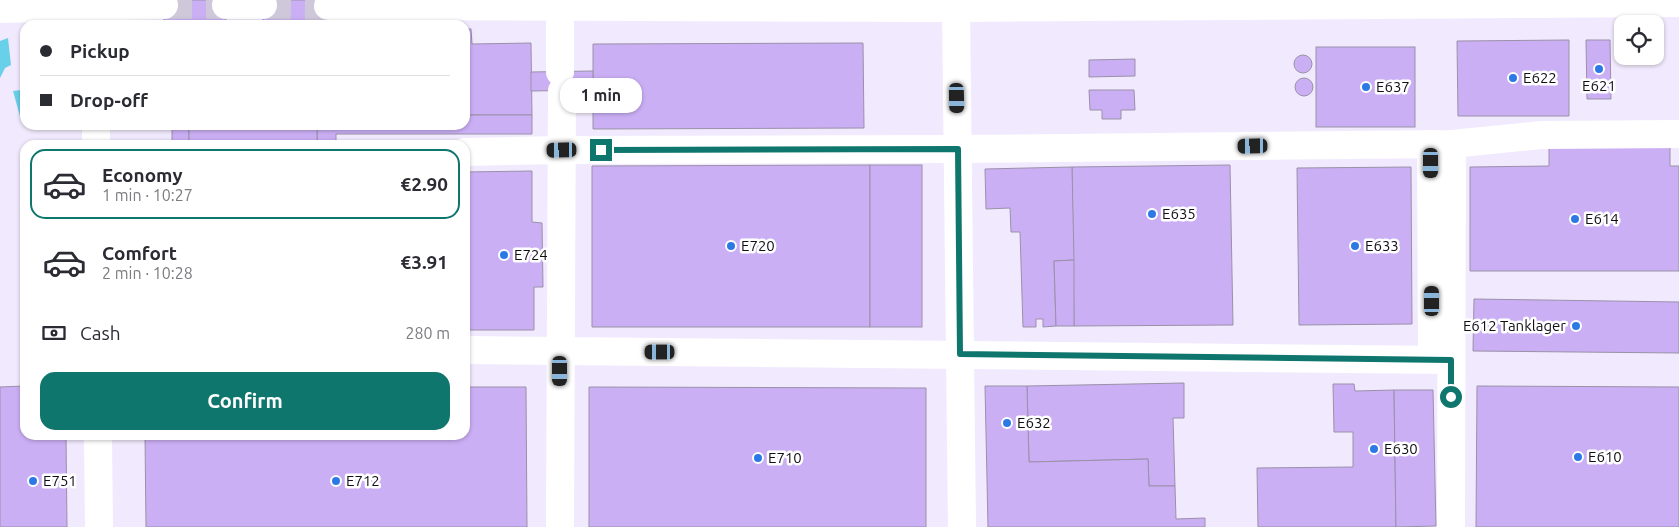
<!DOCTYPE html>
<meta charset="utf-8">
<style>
:root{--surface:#fff;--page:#f2f2f3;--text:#2b2b33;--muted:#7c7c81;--line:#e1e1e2;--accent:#0f766e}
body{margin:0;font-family:Ubuntu,sans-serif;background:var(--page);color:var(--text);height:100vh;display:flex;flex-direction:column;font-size:19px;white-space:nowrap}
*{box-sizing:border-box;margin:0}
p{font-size:16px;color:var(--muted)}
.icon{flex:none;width:28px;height:28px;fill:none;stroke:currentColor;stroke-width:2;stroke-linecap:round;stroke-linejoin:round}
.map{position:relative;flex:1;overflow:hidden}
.sheet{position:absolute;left:20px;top:140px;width:450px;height:300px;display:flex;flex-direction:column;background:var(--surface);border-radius:15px;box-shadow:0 1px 4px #0004}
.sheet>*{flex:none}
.hud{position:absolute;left:20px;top:20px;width:450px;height:110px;border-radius:15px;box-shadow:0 1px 4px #0004;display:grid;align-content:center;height:110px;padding:0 20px;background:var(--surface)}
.tools{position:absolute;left:1614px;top:15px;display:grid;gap:10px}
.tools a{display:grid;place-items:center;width:50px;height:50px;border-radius:10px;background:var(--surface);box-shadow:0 1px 4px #0004;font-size:25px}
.end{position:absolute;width:22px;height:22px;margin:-11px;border:6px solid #0f766e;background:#fff;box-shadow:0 0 0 2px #fff}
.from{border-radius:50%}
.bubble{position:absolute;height:35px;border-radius:15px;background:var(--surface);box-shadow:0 1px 4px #0004;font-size:16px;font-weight:600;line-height:35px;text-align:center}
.car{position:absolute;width:15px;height:30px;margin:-15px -8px;border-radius:6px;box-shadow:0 0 4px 1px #0007;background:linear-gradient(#222 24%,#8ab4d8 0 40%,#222 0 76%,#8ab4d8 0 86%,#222 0)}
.hud b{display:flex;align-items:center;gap:18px;height:48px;font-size:19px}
.hud b+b{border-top:1px solid var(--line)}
.hud i{width:12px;height:12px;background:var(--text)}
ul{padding:9px 0 0;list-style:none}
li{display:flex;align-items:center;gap:15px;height:70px;margin:0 10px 8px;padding:0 10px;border:2px solid transparent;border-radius:15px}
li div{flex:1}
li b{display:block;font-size:19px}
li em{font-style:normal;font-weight:600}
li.current{border-color:var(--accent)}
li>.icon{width:45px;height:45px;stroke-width:1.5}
.pay{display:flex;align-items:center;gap:12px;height:55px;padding:0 20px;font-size:19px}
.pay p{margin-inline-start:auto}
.cta{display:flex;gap:10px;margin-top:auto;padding:10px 20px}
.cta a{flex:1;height:58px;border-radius:15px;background:var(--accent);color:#fff;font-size:20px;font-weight:600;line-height:58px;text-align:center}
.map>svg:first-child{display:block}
.water{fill:#69d0e9}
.building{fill:#cbaff5;stroke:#9a91a8}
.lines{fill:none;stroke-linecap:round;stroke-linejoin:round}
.minor-tunnel{stroke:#cfc8da;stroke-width:28;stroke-dasharray:28 14;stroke-linecap:butt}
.minor{stroke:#fff;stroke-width:28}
.route{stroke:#0f766e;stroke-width:6}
.poi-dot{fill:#2c79e5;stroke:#fff;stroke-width:2}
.labels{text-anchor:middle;stroke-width:5;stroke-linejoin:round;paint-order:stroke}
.poi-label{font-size:15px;fill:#110e16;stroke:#fff;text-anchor:start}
</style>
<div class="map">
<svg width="1679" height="527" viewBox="0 0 1679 527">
<rect width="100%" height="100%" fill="#f1e9fd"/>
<g class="water">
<polygon points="8,38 11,65 5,68 0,78 0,41"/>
<polygon points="25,85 25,119 21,120 13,91 21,90"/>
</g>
<g class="building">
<rect x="164" y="0" width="62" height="25"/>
<rect x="263" y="0" width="65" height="25"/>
<polygon points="465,29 471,29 472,44 531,43 532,115 465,115"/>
<polygon points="1569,40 1569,116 1458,116 1457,41"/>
<polygon points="1586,40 1610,40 1611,99 1587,99"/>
<polygon points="863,43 864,128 593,129 593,44"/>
<rect x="1316" y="47" width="99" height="80"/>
<circle cx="1303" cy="64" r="9"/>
<polygon points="1135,59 1135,76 1089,77 1089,60"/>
<polygon points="593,71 593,90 531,91 531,72"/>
<circle cx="1304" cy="87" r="9"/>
<polygon points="1089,90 1134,90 1135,110 1121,110 1121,119 1102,119 1102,110 1090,110"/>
<polygon points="465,115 532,115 532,134 336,134 336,145 317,145 317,125 465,125"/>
<rect x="172" y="125" width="17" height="20"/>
<rect x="189" y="125" width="128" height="20"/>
<polygon points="1549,146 1670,146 1670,166 1679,166 1679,271 1470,271 1470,167 1549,166"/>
<polygon points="870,165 870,327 592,327 592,166"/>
<rect x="870" y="165" width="52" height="162"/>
<polygon points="1230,165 1233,325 1074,326 1072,167"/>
<polygon points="1072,167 1074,260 1054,261 1056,326 1043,327 1043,319 1036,319 1036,327 1023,327 1020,232 1011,232 1010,208 986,209 985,169"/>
<polygon points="1411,167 1412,324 1299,325 1297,168"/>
<polygon points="532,171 532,222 542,223 543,287 534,287 534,330 465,330 465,172"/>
<polygon points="1074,260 1074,326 1056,326 1054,261"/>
<polygon points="1474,299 1679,302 1679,353 1473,351"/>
<polygon points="1184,383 1184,418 1173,418 1175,486 1149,486 1148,459 1029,462 1027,386"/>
<polygon points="1333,384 1354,384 1355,391 1394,390 1396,527 1258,527 1257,468 1353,467 1353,432 1334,432"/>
<polygon points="25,386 25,435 66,435 67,527 0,527 0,387"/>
<polygon points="985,386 1027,386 1029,462 1148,459 1149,486 1175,486 1176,519 1205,518 1205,527 988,527"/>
<polygon points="1477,386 1679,387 1679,527 1476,527"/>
<polygon points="465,387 526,387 527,527 146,527 145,435 465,435"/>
<polygon points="589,387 926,388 926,527 589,527"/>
<polygon points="1394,390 1433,390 1436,526 1396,527"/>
</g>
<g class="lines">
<g class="minor-tunnel">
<polyline points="164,5 226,5"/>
<polyline points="263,5 328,6"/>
</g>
<g class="minor">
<polyline points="560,0 560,72"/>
<polyline points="226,5 263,5"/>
<polyline points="328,6 956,8 1679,3"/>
<polyline points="956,8 962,527"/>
<polyline points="0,9 164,5"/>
<polyline points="96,125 96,145"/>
<polyline points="1431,144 1432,346"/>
<polyline points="465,152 562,150 958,149 1452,144 1541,135 1679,134"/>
<polyline points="465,350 1451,360"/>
<polyline points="98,435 99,527"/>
<polyline points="560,527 562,91"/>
<polyline points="1451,527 1452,144"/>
</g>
</g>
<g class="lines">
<polyline class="route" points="601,150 958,149 960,354 1451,360 1451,397"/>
</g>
<g class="poi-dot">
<circle cx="1599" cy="69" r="5"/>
<circle cx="1513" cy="78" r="5"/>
<circle cx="1366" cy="87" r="5"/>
<circle cx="1152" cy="214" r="5"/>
<circle cx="1575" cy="219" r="5"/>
<circle cx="731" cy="246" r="5"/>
<circle cx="1355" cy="246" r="5"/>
<circle cx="504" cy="255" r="5"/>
<circle cx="1576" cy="326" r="5"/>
<circle cx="1007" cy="423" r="5"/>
<circle cx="1374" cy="449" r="5"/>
<circle cx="1578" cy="457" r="5"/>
<circle cx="758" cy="458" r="5"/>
<circle cx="33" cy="481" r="5"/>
<circle cx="336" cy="481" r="5"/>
</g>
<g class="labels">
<g class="poi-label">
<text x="1523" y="83">E622</text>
<text x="1599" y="91" text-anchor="middle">E621</text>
<text x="1376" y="92">E637</text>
<text x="1162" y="219">E635</text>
<text x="1585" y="224">E614</text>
<text x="741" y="251">E720</text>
<text x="1365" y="251">E633</text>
<text x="514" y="260">E724</text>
<text x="1566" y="331" text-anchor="end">E612 Tanklager</text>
<text x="1017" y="428">E632</text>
<text x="1384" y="454">E630</text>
<text x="1588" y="462">E610</text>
<text x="768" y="463">E710</text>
<text x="43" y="486">E751</text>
<text x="346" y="486">E712</text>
</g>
</g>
</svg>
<div class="tools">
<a><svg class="icon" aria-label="locate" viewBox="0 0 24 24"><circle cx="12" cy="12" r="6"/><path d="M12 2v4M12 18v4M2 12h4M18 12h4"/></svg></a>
</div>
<i class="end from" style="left:1451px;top:397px"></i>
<i class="end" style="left:601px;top:150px"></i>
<div class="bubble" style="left:560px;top:78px;width:82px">1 min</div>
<i class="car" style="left:957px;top:98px;rotate:179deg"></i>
<i class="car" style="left:1253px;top:146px;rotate:269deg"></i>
<i class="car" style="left:562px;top:150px;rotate:269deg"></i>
<i class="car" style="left:1431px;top:163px;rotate:180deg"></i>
<i class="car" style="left:1432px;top:301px;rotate:0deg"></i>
<i class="car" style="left:660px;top:352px;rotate:270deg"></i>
<i class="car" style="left:560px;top:371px;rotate:180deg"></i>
<div class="hud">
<b><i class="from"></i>Pickup</b>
<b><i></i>Drop-off</b>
</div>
<section class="sheet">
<ul>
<li class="current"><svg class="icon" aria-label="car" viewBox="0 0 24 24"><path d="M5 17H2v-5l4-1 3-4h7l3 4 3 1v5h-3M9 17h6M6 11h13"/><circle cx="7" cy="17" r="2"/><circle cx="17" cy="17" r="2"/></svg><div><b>Economy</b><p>1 min · 10:27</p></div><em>€2.90</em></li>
<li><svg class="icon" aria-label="car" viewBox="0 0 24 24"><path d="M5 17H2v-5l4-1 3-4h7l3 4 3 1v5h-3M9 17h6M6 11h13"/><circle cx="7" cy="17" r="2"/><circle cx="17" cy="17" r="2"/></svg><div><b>Comfort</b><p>2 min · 10:28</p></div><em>€3.91</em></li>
</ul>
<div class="pay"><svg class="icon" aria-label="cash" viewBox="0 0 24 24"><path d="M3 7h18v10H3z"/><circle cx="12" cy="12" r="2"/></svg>Cash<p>280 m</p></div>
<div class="cta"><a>Confirm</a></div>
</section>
</div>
